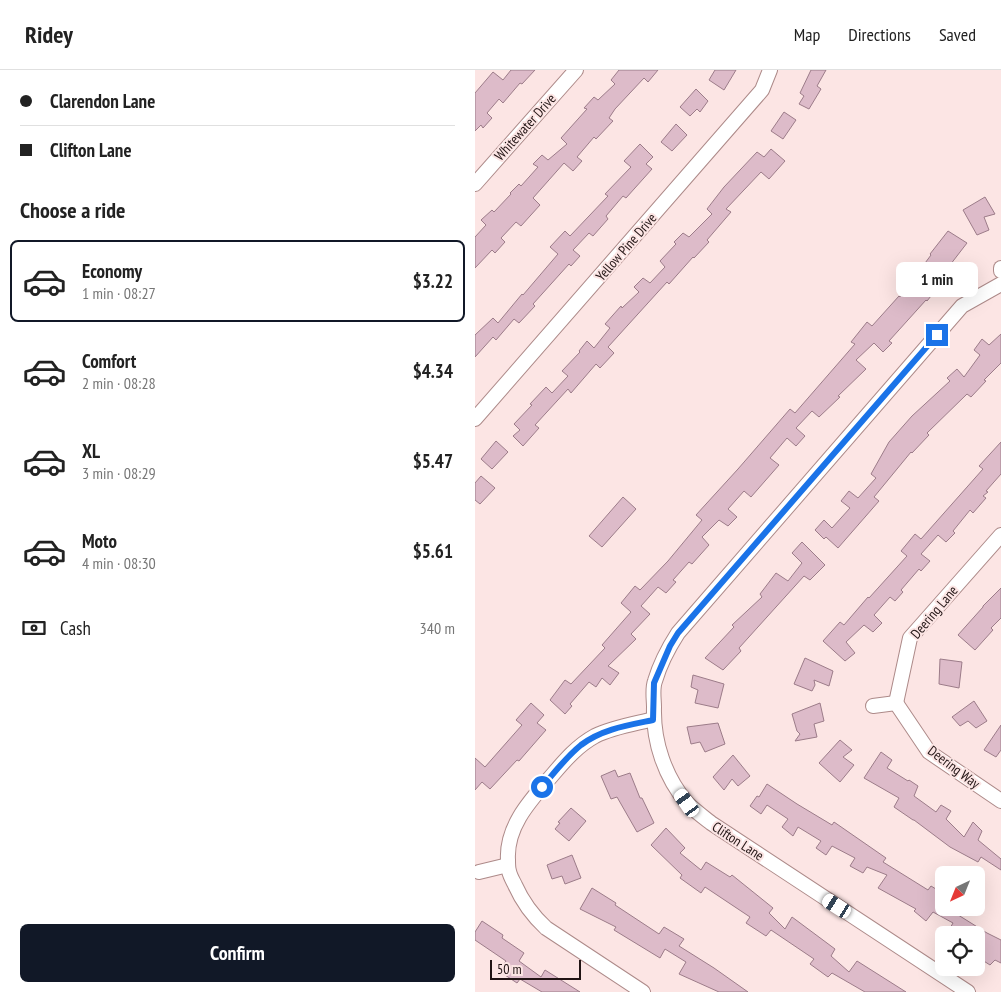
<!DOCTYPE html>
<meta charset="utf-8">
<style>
:root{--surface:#fff;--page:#f2f2f2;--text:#222;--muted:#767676;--line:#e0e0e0;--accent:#111827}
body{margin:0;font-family:"PT Sans Narrow",sans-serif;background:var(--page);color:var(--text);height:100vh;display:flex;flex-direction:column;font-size:19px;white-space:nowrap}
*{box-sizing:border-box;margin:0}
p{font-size:16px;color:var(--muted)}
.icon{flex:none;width:28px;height:28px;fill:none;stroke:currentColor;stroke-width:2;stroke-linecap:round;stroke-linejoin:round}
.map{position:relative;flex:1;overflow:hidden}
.panel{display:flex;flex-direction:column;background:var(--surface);width:475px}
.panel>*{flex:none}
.hud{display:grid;align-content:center;height:110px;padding:0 20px;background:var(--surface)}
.needle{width:32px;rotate:223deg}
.tools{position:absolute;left:460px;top:796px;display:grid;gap:10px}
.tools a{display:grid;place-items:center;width:50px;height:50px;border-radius:8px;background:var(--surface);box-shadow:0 5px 20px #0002;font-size:25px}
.scale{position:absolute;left:15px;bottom:12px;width:91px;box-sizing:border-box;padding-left:5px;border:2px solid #211414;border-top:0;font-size:14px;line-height:18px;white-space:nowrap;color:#211414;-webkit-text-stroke:4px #fce5e4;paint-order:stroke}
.end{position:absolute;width:22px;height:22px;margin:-11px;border:6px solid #1a73e8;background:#fff;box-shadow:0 0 0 2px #fff}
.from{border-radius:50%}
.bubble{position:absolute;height:35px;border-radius:8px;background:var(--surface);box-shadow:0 5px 20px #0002;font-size:16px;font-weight:800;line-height:35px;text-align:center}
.car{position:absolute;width:15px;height:30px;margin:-15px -8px;border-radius:6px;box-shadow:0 0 4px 1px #0007;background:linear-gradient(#fff 24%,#345 0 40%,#fff 0 76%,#345 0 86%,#fff 0)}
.hud b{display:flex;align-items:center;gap:18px;height:48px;font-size:19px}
.hud b+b{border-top:1px solid var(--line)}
.hud i{width:12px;height:12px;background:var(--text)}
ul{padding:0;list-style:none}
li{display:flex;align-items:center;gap:15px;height:82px;margin:0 10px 8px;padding:0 10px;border:2px solid transparent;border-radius:8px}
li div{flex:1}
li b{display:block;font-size:19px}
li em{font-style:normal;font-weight:800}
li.current{border-color:var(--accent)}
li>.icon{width:45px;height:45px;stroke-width:1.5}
h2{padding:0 20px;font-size:22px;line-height:60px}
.pay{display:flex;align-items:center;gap:12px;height:55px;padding:0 20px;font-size:19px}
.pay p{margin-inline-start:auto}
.button{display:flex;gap:10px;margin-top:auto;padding:10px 20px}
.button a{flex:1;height:58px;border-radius:8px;background:var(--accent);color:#fff;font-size:20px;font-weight:800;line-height:58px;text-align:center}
header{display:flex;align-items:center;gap:30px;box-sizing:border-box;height:70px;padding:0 25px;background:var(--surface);border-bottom:1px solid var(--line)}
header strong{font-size:24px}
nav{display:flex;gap:28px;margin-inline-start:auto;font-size:18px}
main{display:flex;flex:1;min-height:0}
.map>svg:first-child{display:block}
.building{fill:#ddbbc9;stroke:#9c7c89}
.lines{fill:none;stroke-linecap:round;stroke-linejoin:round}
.minor-casing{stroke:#ad8a89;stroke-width:16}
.minor{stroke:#fff;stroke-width:14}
.route{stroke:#1a73e8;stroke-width:6}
.labels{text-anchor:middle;stroke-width:4;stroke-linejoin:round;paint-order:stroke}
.street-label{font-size:14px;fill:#211414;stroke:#fce5e4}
</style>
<header>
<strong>Ridey</strong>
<nav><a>Map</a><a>Directions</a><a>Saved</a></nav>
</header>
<main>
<section class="panel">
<div class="hud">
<b><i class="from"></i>Clarendon Lane</b>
<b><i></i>Clifton Lane</b>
</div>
<h2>Choose a ride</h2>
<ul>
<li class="current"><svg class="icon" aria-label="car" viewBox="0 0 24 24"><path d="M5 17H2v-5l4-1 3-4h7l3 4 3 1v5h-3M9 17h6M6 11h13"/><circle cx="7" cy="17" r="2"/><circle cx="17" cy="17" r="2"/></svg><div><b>Economy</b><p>1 min · 08:27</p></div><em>$3.22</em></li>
<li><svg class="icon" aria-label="car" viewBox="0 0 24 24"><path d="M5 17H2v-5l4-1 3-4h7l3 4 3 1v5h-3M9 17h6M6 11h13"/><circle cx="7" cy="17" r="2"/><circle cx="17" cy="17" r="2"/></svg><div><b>Comfort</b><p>2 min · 08:28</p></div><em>$4.34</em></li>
<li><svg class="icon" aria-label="car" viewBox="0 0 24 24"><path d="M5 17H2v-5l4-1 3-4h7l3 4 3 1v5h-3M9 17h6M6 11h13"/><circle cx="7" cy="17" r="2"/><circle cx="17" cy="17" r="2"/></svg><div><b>XL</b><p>3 min · 08:29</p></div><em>$5.47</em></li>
<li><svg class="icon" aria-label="car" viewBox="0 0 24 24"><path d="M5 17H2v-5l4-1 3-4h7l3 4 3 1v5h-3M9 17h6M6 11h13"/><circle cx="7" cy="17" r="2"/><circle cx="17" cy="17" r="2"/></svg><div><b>Moto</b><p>4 min · 08:30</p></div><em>$5.61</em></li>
</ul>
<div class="pay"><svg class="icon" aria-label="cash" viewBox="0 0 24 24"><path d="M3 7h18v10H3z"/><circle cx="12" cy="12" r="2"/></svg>Cash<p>340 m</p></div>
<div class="button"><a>Confirm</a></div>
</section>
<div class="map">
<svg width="526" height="922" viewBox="0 0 526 922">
<rect width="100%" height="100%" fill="#fce5e4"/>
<g class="building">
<polygon points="36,0 60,0 47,14 45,13 28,33 24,29 12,43 17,48 8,58 6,55 0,61 0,23 18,2 28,10"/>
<polygon points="144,0 183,0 173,12 169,8 140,39 134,48 138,51 121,69 119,67 102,87 107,91 98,101 89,93 58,128 65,135 46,156 41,152 26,168 30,172 20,183 17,180 0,198 0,167 11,155 6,150 17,140 19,142 36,124 35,123 44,114 46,116 63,97 58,94 67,85 73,90 92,74 86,68 112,39 109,38 119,27 123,30 140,14 136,10"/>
<polygon points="240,0 261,0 249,20 234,10"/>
<polygon points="336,0 351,0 342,16 346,19 334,39 324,34 329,26 325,23"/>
<polygon points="221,19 233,31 225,42 222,39 215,46 205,37"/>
<polygon points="309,42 321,50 308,69 296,61"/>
<polygon points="201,54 212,65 197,81 186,72"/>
<polygon points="165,74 178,87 171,94 177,99 151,128 148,126 131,146 133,149 118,166 114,163 98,180 105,186 96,196 94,194 58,234 60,236 44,253 39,249 21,270 18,267 0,287 0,265 18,248 23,253 47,224 48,225 83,184 75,177 90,161 95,166 133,126 130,124 156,97 149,91"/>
<polygon points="296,79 310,91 294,109 286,102 251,139 256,142 232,170 234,172 219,188 218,187 194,214 192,212 133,277 139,283 125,298 121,294 96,323 93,319 60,355 64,358 48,376 38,366 45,360 39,354 57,335 55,334 71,317 77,323 93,306 87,301 105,282 104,281 112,271 119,278 135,258 130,254 146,236 147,238 164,222 159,217 168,208 175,213 190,197 185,191 201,174 199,172 208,163 214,167 237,144 232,139 249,117 282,82 289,87"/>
<polygon points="510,127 520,144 509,147 514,160 502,165 488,140"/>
<polygon points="473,161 492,173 465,208 468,211 452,231 451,230 414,271 417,273 408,282 399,273 381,290 391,299 363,326 365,327 344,347 337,341 321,358 330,366 321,376 312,368 295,388 304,395 276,427 269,421 253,439 262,447 253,456 244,450 227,467 234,475 217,494 214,492 198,510 201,512 191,523 183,517 166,536 175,544 156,564 161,569 133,596 144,603 135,615 127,608 121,617 114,612 95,634 97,636 90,644 75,630 90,610 96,614 130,578 127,575 156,542 146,533 160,516 165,520 193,491 227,450 221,445 263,399 315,339 320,343 380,274 376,272 392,252 397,256 424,226 425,227 456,185 455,184"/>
<polygon points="526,264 526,293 509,310 511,311 496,327 492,324 452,363 454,365 437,383 436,382 399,427 404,431 363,478 351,467 349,469 340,460 349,450 357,458 375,438 366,431 374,421 383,428 401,408 396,404 414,372 437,346 475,311 472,308 482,299 489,307 505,285 499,280 507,269 514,275"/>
<polygon points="21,371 33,382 17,399 6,389"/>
<polygon points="526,372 526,404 511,421 513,422 508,426 511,428 498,443 495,440 478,461 480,463 471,472 463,465 446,484 455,491 446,501 444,499 426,520 428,522 420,531 415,527 399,545 407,553 398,562 389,555 371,572 380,583 370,591 348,571 365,552 369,555 393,527 394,528 432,486 426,481 440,464 446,469 508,399 504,396"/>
<polygon points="6,406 20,418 5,434 0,430 0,413"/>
<polygon points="148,427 161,439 127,477 114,466"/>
<polygon points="327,472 350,495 335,510 329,506 264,578 266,581 248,600 230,588 259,557 257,555 287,527 285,524 301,503 313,511 327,493 317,483"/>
<polygon points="526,518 526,548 516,558 518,560 500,580 483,565 508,537 508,536"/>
<polygon points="330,588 358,601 354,616 339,610 340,615 337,621 319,614"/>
<polygon points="465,589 487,592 484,618 464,614"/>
<polygon points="218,605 249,614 243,638 220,633 223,620 216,617"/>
<polygon points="499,631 512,651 501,658 493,651 485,656 477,647"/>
<polygon points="56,633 69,645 62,653 71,660 44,691 42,690 15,719 7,712 0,720 0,688 10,697 47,655 41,650"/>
<polygon points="345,633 349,651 339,654 342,667 320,671 325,664 322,661 317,644"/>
<polygon points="243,653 250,674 230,682 225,672 216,674 212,657"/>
<polygon points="526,655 526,680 521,687 509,680"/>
<polygon points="365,670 377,680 368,687 379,695 365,712 344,693"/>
<polygon points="406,682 417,690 412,698 433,711 434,710 443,716 439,726 461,742 466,735 476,741 471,749 489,767 498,752 507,761 503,770 526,789 526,800 506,787 503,792 475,777 439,750 438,750 419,737 424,728 389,708"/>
<polygon points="258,685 275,706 263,716 257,709 249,720 238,707"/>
<polygon points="140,700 143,707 155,703 165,728 167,728 179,753 162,762 142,727 136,729 126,706"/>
<polygon points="292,714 322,734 357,755 359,752 411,788 408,792 453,820 456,816 469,824 469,838 472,838 512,863 526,870 526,893 520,890 515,895 501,886 501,865 471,865 478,853 458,842 451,851 439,841 441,839 403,818 412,805 392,797 388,803 375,796 380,788 357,776 351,785 341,778 346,771 323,757 318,766 307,757 313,749 292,735 286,744 275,736 282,726 284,727"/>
<polygon points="96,738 111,751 94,771 80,759 85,753 83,752"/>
<polygon points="191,758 210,778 205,783 226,800 231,792 255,807 257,805 298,838 294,843 310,859 317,847 360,879 356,886 374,902 382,891 431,922 390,922 357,903 353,907 335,894 339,889 296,860 291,866 271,853 275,847 230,817 226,823 205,808 207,805 176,775"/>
<polygon points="97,785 106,808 90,814 87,806 77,809 72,795"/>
<polygon points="117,818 141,833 140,835 184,864 189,857 209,869 204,876 239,898 273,922 244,922 204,904 211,892 190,879 185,888 139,860 141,857 105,839"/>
<polygon points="7,851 28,865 27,868 49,883 44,891 66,907 70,900 105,922 67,922 45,909 42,913 24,901 31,891 0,870 0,862"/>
</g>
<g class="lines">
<defs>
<g id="minor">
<polyline points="0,114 101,0"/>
<polyline points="526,198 526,201"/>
<polyline points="0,349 287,20 295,0"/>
<polyline points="421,633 435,568 526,465"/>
<polyline points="421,633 454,682 526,731"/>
<polyline points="398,636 421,633"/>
<polyline points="4,802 33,795"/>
<path d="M168,922l-97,-64c-14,-13 -23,-25 -31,-43 -2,-4 -5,-9 -6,-14 -1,-3 -1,-7 -1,-11 -2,-32 20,-57 40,-80 14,-16 27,-33 47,-44 18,-9 39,-12 59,-17"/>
<path d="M493,922l-257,-169c-9,-7 -17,-13 -24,-20 -22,-26 -34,-61 -33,-96 0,-8 -2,-18 1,-26 5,-17 14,-34 23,-48l284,-327 39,-22"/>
</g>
</defs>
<use href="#minor" class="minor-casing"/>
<use href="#minor" class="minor"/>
</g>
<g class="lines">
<path class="route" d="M67,717c12,-14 24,-30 39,-42 21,-16 48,-20 72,-25l1,-37 16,-37 8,-13 259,-298"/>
</g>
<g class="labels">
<g class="street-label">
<text transform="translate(50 57) rotate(-48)" y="5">Whitewater Drive</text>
<text transform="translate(151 177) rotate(-49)" y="5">Yellow Pine Drive</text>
<text transform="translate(459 542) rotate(-50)" y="5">Deering Lane</text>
<text transform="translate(479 697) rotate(37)" y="5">Deering Way</text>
<text transform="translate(263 771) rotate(33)" y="5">Clifton Lane</text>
</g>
</g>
</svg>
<div class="tools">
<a><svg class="needle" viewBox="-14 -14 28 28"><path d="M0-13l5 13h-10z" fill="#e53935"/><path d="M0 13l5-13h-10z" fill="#767676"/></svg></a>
<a><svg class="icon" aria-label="locate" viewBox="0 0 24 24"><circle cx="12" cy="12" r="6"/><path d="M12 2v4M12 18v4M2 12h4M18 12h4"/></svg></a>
</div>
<div class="scale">50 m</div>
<i class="end from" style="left:67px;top:717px"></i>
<i class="end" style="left:462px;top:265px"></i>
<div class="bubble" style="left:421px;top:192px;width:82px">1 min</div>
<i class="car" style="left:212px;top:733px;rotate:324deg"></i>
<i class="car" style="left:362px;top:836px;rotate:303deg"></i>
</div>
</main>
